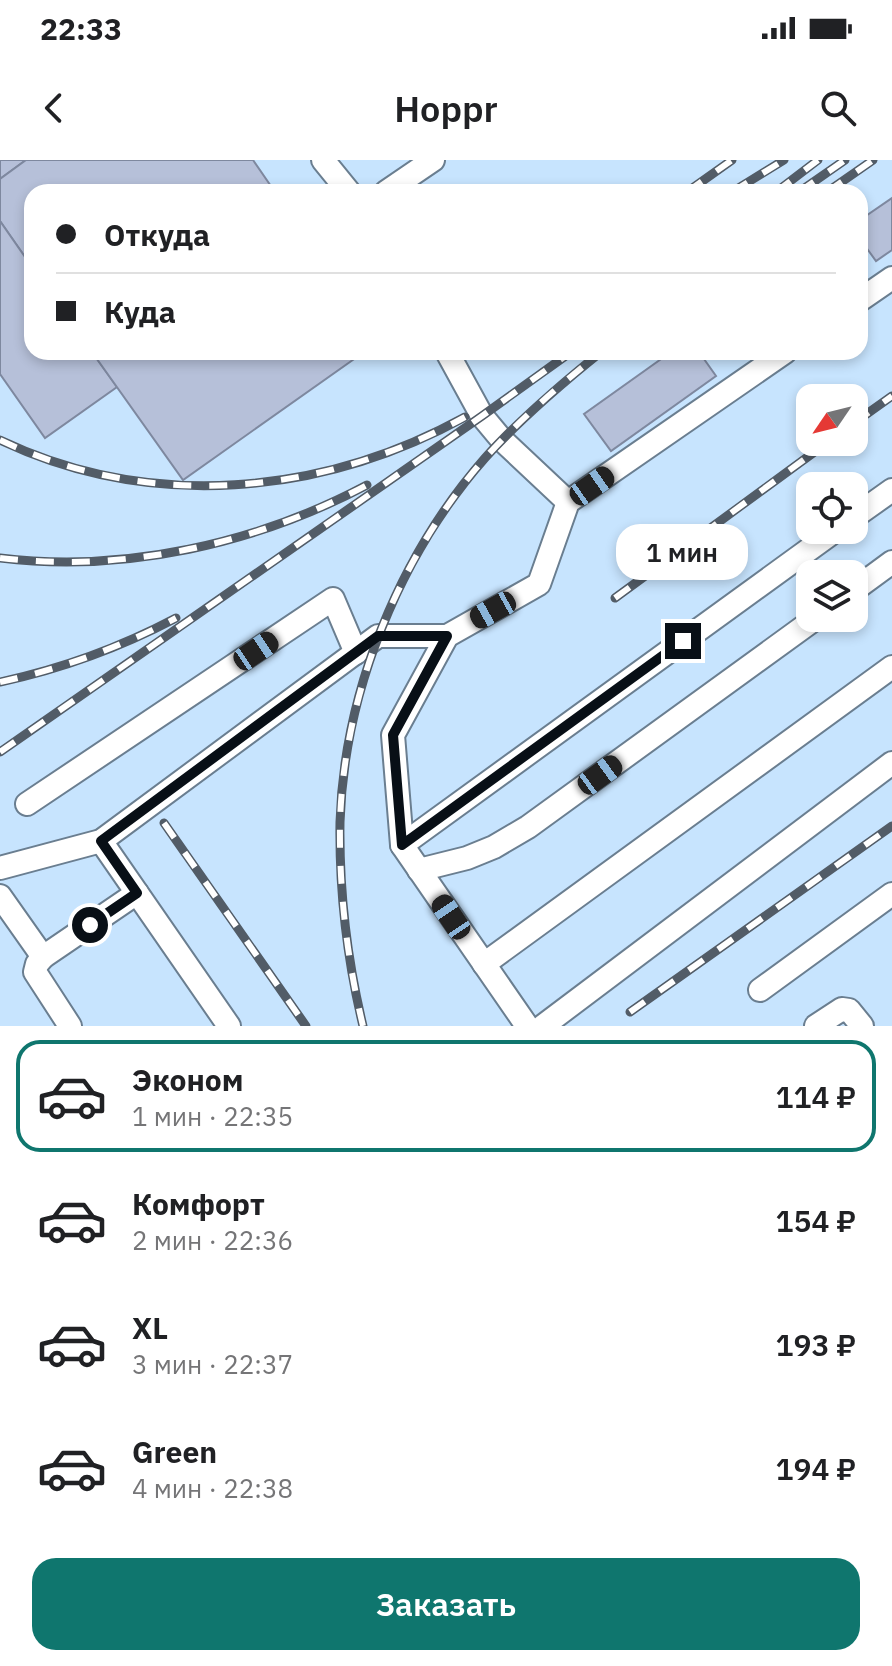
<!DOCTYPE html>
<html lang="ru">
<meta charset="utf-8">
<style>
:root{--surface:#fff;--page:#f6f6f6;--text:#202124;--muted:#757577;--line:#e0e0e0;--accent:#0f766e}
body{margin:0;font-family:"IBM Plex Sans",sans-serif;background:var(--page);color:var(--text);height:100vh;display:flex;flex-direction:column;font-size:30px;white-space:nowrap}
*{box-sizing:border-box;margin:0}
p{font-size:26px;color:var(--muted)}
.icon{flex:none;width:44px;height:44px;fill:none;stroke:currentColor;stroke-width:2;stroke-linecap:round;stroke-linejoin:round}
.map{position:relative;height:866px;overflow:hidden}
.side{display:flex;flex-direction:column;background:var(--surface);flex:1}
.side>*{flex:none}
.banner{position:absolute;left:24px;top:24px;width:844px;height:176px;border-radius:24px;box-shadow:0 4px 12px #0003;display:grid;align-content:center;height:176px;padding:0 32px;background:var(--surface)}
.needle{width:52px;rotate:235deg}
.controls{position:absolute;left:796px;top:224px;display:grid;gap:16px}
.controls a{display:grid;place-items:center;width:72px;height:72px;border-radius:16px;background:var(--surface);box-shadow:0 4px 12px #0003;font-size:40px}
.end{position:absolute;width:36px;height:36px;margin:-18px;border:10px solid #080f16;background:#fff;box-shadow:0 0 0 4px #fff}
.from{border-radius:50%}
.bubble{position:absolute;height:56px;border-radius:24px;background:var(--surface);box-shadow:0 4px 12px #0003;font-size:26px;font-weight:600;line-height:56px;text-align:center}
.car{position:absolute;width:24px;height:48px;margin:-24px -12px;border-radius:10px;box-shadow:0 0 6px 2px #0007;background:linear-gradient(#222 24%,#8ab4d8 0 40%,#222 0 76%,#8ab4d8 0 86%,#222 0)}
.banner b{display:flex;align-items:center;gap:28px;height:76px;font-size:30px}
.banner b+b{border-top:2px solid var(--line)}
.banner i{width:20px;height:20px;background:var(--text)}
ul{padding:14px 0 0;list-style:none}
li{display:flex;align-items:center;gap:24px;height:112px;margin:0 16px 12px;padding:0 16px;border:4px solid transparent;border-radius:24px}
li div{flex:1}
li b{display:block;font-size:30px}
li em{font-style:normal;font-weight:600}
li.active{border-color:var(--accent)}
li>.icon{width:72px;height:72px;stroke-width:1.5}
.cta{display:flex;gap:16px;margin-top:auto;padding:16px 32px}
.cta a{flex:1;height:92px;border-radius:24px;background:var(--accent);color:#fff;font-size:32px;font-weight:600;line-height:92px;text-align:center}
.status{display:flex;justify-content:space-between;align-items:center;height:56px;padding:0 40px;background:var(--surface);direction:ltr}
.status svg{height:22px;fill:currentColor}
header{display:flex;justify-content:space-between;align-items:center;height:104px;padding:0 32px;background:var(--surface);font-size:36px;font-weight:600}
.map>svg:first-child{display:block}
.built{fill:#c7e4fe;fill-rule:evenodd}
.building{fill:#b6c0d9;stroke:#7e889f;stroke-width:2}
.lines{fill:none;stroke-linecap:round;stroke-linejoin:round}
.minor-casing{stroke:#6a7e90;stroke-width:26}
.minor{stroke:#fff;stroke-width:22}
.rail-casing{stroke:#525c67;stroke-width:9}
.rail{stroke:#fff;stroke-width:6;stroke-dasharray:18;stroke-linecap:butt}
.route{stroke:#080f16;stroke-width:10}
</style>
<div class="status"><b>22:33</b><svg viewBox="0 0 49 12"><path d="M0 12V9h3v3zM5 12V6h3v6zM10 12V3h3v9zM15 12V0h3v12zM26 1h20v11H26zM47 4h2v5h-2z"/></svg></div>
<header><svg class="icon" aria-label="back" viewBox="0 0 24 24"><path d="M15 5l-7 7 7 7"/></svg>Hoppr<svg class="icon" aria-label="search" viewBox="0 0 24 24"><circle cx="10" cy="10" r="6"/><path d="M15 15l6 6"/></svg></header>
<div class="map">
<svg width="892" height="866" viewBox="0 0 892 866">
<rect width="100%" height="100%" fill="#dcedfe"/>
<path class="built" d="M0,0h892v866h-892zM32,32h828v160h-828zM810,238h44v44h-44zM810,326h44v44h-44zM810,414h44v44h-44z"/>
<g class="building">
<polygon points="0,0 26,0 0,19"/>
<polygon points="26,0 253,0 275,32 32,32 32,107 0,61 0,19"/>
<polygon points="892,38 892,90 876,101 860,79 860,60"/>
<polygon points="0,61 32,107 32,192 92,192 117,227 45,278 0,214"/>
<polygon points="92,192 364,192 183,320"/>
<polygon points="671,192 699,192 716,216 611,291 584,254"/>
</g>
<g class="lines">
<defs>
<g id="minor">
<polyline points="323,0 349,32"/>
<polyline points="386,32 433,0"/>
<polyline points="860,140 892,118"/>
<polyline points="447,192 482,256 502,280 568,342"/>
<polyline points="854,357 892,330"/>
<polyline points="854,430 892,402"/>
<polyline points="27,644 333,439 356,493"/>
<polyline points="101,681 229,866"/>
<polyline points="402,685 836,370"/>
<polyline points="0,708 101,681 378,476 447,476"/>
<polyline points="419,710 467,698 494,687 528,667 816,458"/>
<polyline points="0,736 43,797"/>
<polyline points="484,804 892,507"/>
<polyline points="760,830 892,734"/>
<polyline points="70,866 35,812 37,804 43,797 137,733"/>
<polyline points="527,866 402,685 393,575 447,476 539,424 568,342 785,192"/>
<polyline points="543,866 892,603"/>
<polyline points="816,866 842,849 849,850 862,866"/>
</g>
</defs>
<use href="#minor" class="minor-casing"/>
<use href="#minor" class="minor"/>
<defs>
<g id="rail">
<polyline points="687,32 732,0"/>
<polyline points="732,32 784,0"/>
<polyline points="776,32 818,0"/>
<polyline points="799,32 845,0"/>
<polyline points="827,32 873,0"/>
<polyline points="854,263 892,236"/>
<path d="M0,280c150,71 321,56 465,-23"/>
<path d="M0,398c125,15 256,-14 367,-73"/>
<polyline points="615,438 828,282"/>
<path d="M0,522c61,-13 121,-35 176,-64"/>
<polyline points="0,592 482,256 571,192"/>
<polyline points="164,663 306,866"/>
<polyline points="630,852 892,666"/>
<path d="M363,866c-16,-67 -24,-135 -23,-204 4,-130 59,-266 145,-364 35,-39 75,-73 116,-106"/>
</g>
</defs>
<use href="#rail" class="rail-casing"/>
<use href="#rail" class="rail"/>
</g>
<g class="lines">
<polyline class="route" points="90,765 137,733 101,681 378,476 447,476 393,575 402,685 683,481"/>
</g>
</svg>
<div class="controls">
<a><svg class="needle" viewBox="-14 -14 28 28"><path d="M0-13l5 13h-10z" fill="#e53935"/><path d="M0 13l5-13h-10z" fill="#757577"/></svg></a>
<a><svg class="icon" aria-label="locate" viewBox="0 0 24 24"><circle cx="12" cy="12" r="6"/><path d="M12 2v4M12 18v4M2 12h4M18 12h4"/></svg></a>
<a><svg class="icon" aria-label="layers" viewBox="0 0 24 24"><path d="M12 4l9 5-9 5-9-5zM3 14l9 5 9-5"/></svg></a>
</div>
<i class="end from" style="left:90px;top:765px"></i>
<i class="end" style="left:683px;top:481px"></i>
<div class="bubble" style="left:616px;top:364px;width:132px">1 мин</div>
<i class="car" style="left:592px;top:326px;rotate:55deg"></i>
<i class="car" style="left:493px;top:450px;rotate:241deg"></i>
<i class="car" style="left:256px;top:491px;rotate:56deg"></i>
<i class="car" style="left:600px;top:615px;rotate:54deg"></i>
<i class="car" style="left:451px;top:757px;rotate:326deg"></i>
<div class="banner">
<b><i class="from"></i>Откуда</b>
<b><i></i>Куда</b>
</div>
</div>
<section class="side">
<ul>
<li class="active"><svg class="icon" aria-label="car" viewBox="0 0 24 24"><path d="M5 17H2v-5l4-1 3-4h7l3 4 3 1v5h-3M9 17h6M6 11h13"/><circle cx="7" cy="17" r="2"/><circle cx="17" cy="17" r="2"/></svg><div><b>Эконом</b><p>1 мин · 22:35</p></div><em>114 ₽</em></li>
<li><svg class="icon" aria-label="car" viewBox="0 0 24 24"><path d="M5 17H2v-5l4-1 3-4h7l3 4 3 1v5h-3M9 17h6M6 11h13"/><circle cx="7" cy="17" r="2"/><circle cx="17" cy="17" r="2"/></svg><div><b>Комфорт</b><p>2 мин · 22:36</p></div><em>154 ₽</em></li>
<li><svg class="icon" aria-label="car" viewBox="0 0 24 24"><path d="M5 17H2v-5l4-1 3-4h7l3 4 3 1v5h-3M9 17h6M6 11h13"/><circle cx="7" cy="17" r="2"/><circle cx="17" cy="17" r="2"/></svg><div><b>XL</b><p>3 мин · 22:37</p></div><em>193 ₽</em></li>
<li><svg class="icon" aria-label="car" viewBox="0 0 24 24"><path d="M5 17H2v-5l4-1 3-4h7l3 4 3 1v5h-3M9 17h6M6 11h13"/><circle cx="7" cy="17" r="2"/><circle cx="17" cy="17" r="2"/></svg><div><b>Green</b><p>4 мин · 22:38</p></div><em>194 ₽</em></li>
</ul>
<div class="cta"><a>Заказать</a></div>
</section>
